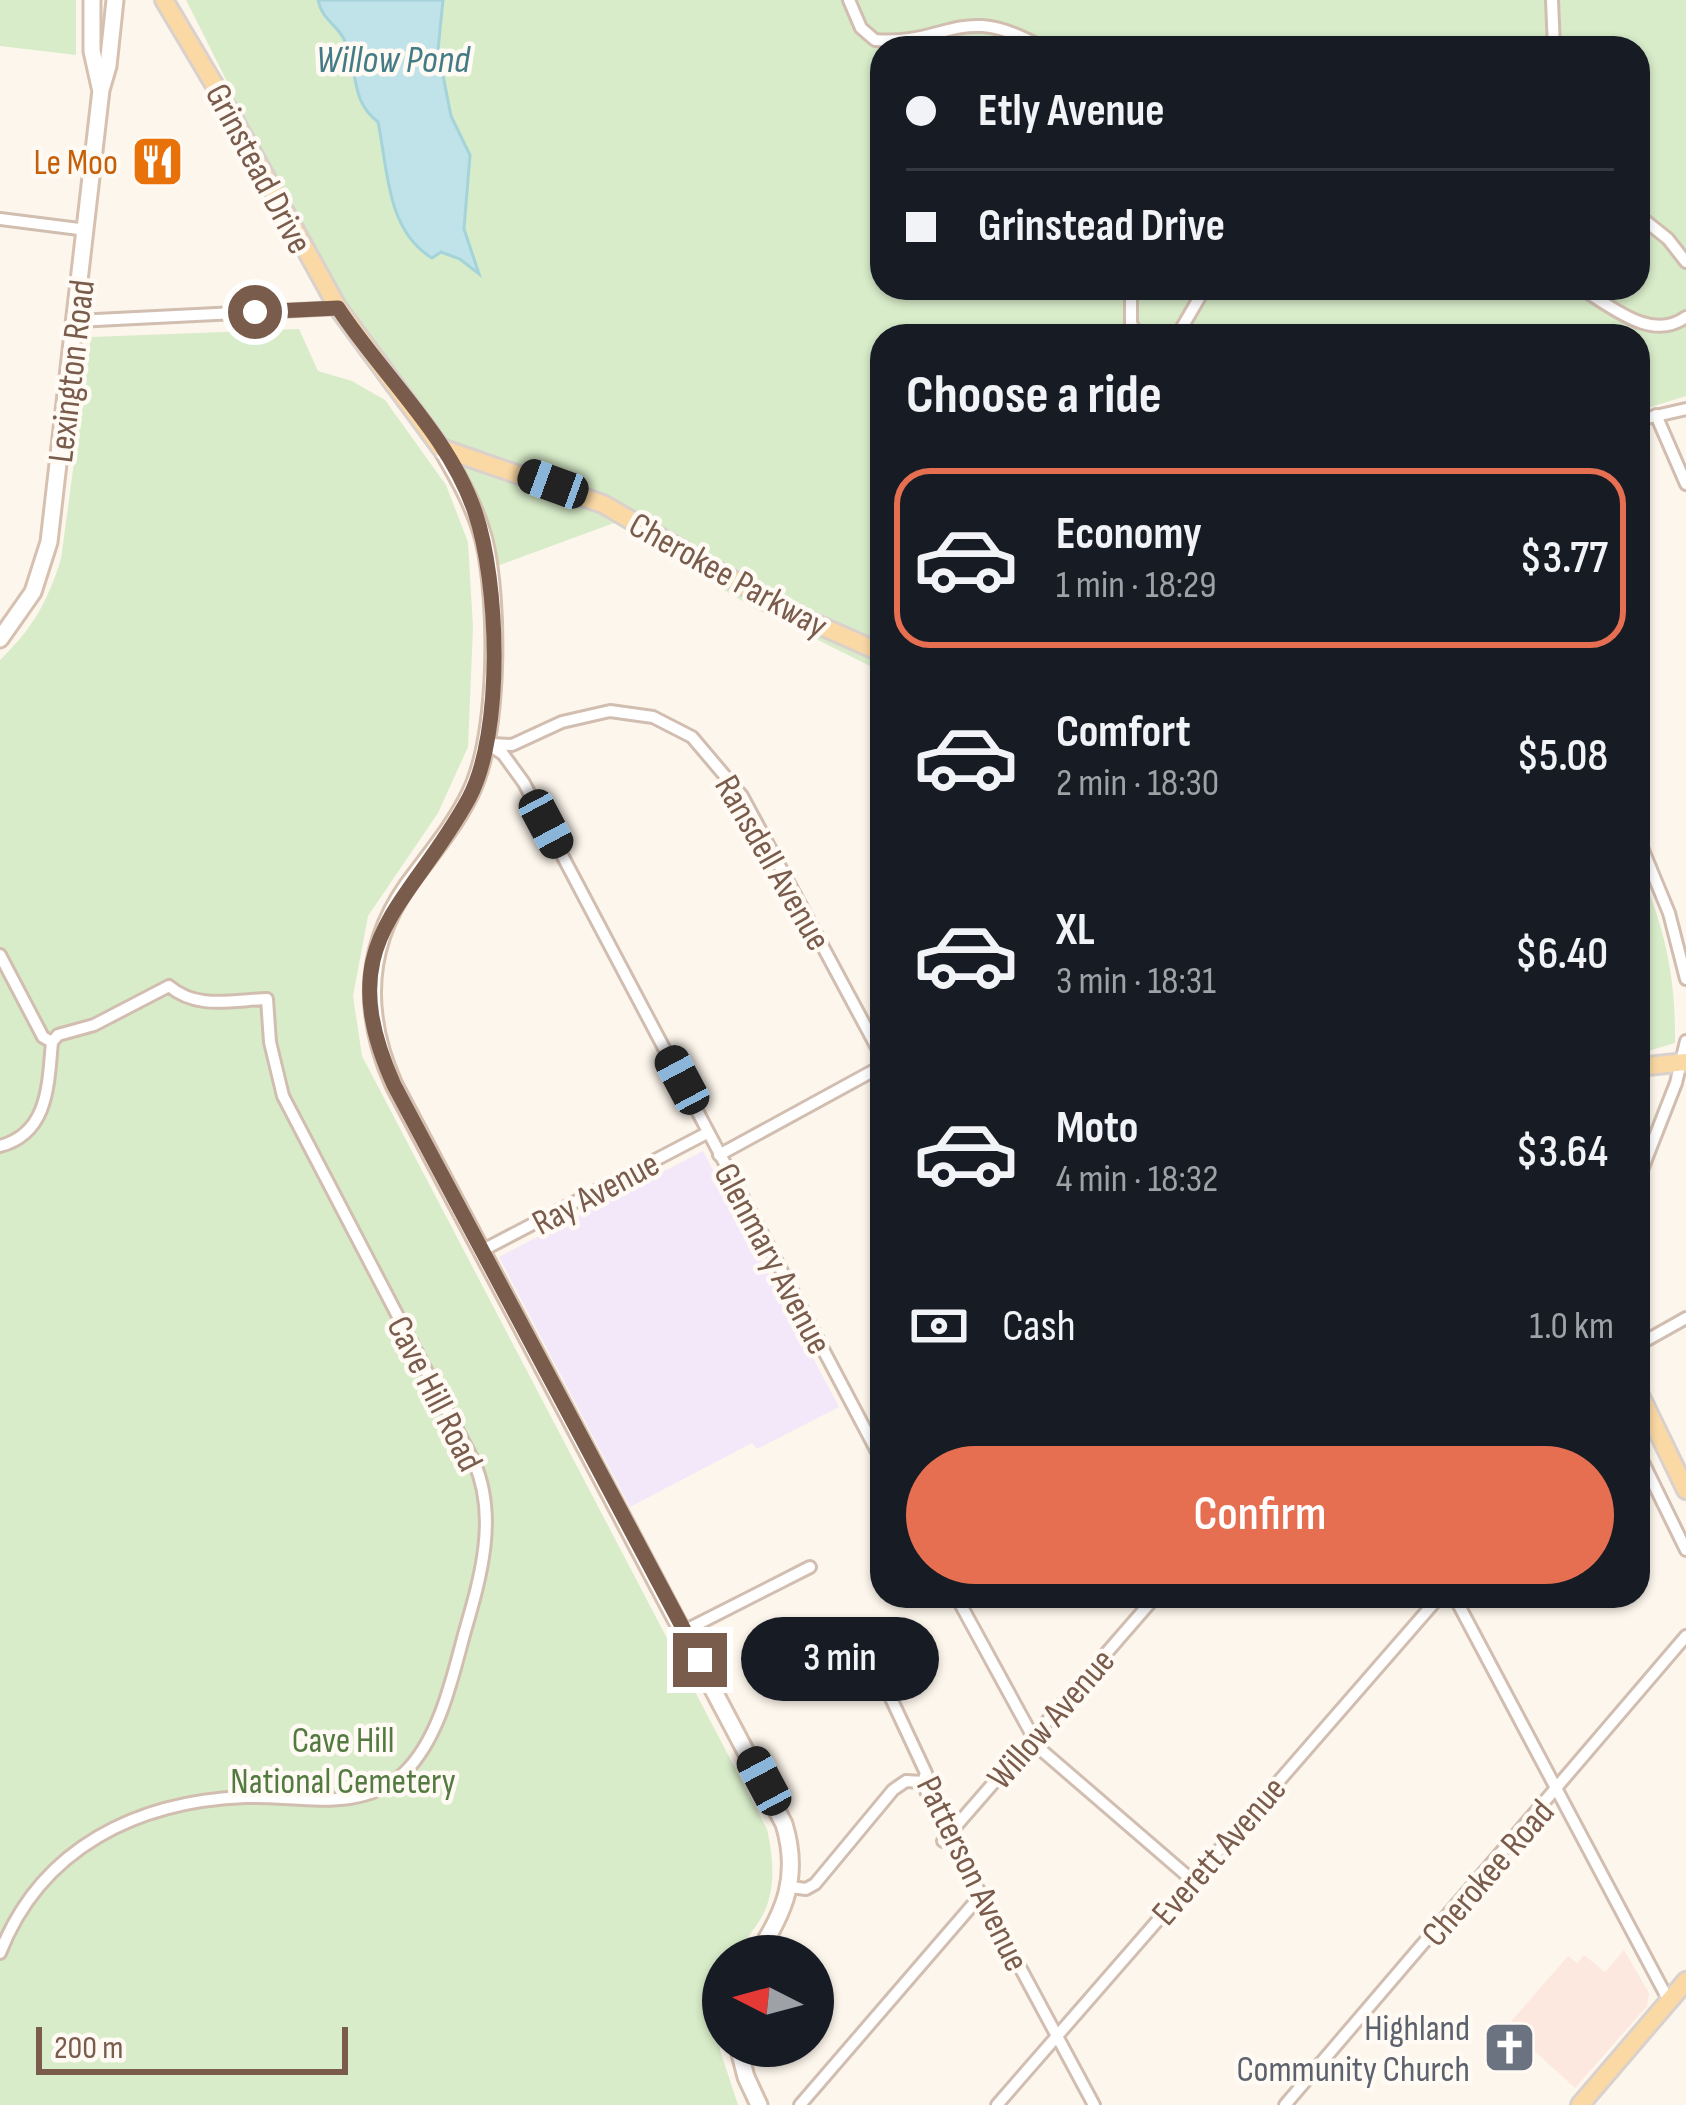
<!DOCTYPE html>
<meta charset="utf-8">
<style>
:root{--surface:#171b24;--page:#20242c;--text:#f1f3f6;--muted:#9ea1a6;--line:#363941;--accent:#e76f51}
body{margin:0;font-family:"Sofia Sans Condensed",sans-serif;background:var(--page);color:var(--text);height:100vh;display:flex;flex-direction:column;font-size:45px;white-space:nowrap}
*{box-sizing:border-box;margin:0}
p{font-size:39px;color:var(--muted)}
.icon{flex:none;width:66px;height:66px;fill:none;stroke:currentColor;stroke-width:2;stroke-linecap:round;stroke-linejoin:round}
.map{position:relative;flex:1;overflow:hidden}
.details{position:absolute;left:870px;top:324px;width:780px;height:1284px;display:flex;flex-direction:column;background:var(--surface);border-radius:36px;box-shadow:0 3px 9px #0004}
.details>*{flex:none}
.top-card{position:absolute;left:870px;top:36px;width:780px;height:264px;border-radius:36px;box-shadow:0 3px 9px #0004;display:grid;align-content:center;height:264px;padding:0 36px;background:var(--surface)}
.needle{width:78px;rotate:276deg}
.controls{position:absolute;left:702px;top:1935px;display:grid;gap:24px}
.controls a{display:grid;place-items:center;width:132px;height:132px;border-radius:50%;background:var(--surface);box-shadow:0 3px 9px #0004;font-size:60px}
.scale{position:absolute;left:36px;bottom:30px;width:312px;box-sizing:border-box;padding-left:12px;border:6px solid #7a5c4d;border-top:0;font-size:33px;line-height:42px;white-space:nowrap;color:#7a5c4d;-webkit-text-stroke:9px #fffaf3;paint-order:stroke}
.end{position:absolute;width:54px;height:54px;margin:-27px;border:15px solid #7a5c4d;background:#fff;box-shadow:0 0 0 6px #fff}
.from{border-radius:50%}
.bubble{position:absolute;height:84px;border-radius:42px;background:var(--surface);box-shadow:0 3px 9px #0004;font-size:39px;font-weight:600;line-height:84px;text-align:center}
.car{position:absolute;width:36px;height:72px;margin:-36px -18px;border-radius:15px;box-shadow:0 0 9px 3px #0007;background:linear-gradient(#222 24%,#8ab4d8 0 40%,#222 0 76%,#8ab4d8 0 86%,#222 0)}
.top-card b{display:flex;align-items:center;gap:42px;height:114px;font-size:45px}
.top-card b+b{border-top:3px solid var(--line)}
.top-card i{width:30px;height:30px;background:var(--text)}
ul{padding:0;list-style:none}
li{display:flex;align-items:center;gap:36px;height:180px;margin:0 24px 18px;padding:0 12px;border:6px solid transparent;border-radius:36px}
li div{flex:1}
li b{display:block;font-size:45px}
li em{font-style:normal;font-weight:600}
li.current{border-color:var(--accent)}
li>.icon{width:108px;height:108px;stroke-width:1.5}
h2{padding:0 36px;font-size:54px;line-height:144px}
.pay{display:flex;align-items:center;gap:30px;height:132px;padding:0 36px;font-size:45px}
.pay p{margin-inline-start:auto}
.cta{display:flex;gap:24px;margin-top:auto;padding:24px 36px}
.cta a{flex:1;height:138px;border-radius:72px;background:var(--accent);color:#fff;font-size:48px;font-weight:600;line-height:138px;text-align:center}
.map>svg:first-child{display:block}
.commercial{fill:#fde8e0}
.education{fill:#f3e8fa}
.green{fill:#d8ecc9;fill-rule:evenodd}
.water{fill:#bfe3e8;stroke:#a5d3da;stroke-width:3}
.lines{fill:none;stroke-linecap:round;stroke-linejoin:round}
.minor-casing{stroke:#d1beb0;stroke-width:16}
.secondary-casing{stroke:#d6c0b0;stroke-width:21}
.primary-casing{stroke:#dad1cd;stroke-width:22}
.minor{stroke:#fff;stroke-width:10}
.secondary{stroke:#fff;stroke-width:15}
.primary{stroke:#fbd9a5;stroke-width:16}
.route{stroke:#7a5c4d;stroke-width:15}
.labels{text-anchor:middle;stroke-width:9;stroke-linejoin:round;paint-order:stroke}
.food-label{font-size:36px;fill:#c56008;stroke:#fffaf3;text-anchor:end}
.street-label{font-size:36px;fill:#7a5c4d;stroke:#fffaf3}
.park-label{font-size:36px;fill:#537a41;stroke:#fffaf3}
.worship-label{font-size:36px;fill:#5b616d;stroke:#fffaf3;text-anchor:end}
.water-label{font-size:39px;font-style:italic;fill:#437c86;stroke:#fffaf3}
</style>
<div class="map">
<svg width="1686" height="2105" viewBox="0 0 1686 2105">
<rect width="100%" height="100%" fill="#fdf6ec"/>
<polygon class="commercial" points="1624,1950 1649,1993 1647,2006 1575,2088 1507,2026 1568,1956 1577,1963 1584,1955 1605,1972"/>
<polygon class="education" points="703,1151 839,1407 757,1449 752,1443 630,1507 499,1257"/>
<g class="green">
<polygon points="0,0 76,0 76,55 0,46"/>
<path d="M186,0h1500v396l-48,15v-75h-756v336l-128,-64 -140,-85 -117,43c-21,-110 -85,-163 -143,-251 -65,-99 -114,-210 -168,-315zM882,48h756v240h-756z"/>
<path d="M299,329l19,42 34,10 33,19 61,85 22,57 5,85 -5,120 -30,66 -70,103 -15,80 9,60 405,773c7,32 10,66 -9,94 -8,12 -16,21 -22,33h-13l-3,94 18,55h-738v-1445c33,-32 47,-57 61,-101l30,-222z"/>
<path d="M1638,867c27,57 38,114 37,176l-37,11z"/>
</g>
<path class="water" d="M318,0h125l-5,50 13,66 19,39 -6,74 15,45 -19,-15 -19,-7 -9,6c-46,-28 -44,-89 -54,-136 -29,-22 -19,-52 -33,-81 -8,-17 -23,-21 -27,-41z"/>
<g class="lines">
<defs>
<g id="minor">
<path d="M849,0l12,28 14,12c74,6 85,-40 168,8"/>
<polyline points="1552,0 1554,48"/>
<polyline points="1638,215 1668,239 1686,262"/>
<polyline points="0,219 87,230"/>
<polyline points="1131,288 1131,323 1138,336"/>
<path d="M1580,288c30,17 71,55 106,29"/>
<polyline points="76,321 338,308"/>
<polyline points="1177,336 1205,288"/>
<polyline points="1656,415 1686,484"/>
<polyline points="1638,420 1686,409"/>
<polyline points="488,744 503,754 524,783 882,1461"/>
<polyline points="492,744 512,745 562,722 610,711 653,717 692,737 742,796 882,1057"/>
<polyline points="1638,838 1669,913 1686,979"/>
<polyline points="0,955 43,1037 52,1042"/>
<path d="M0,1146c49,-13 48,-62 52,-104"/>
<polyline points="719,1155 882,1066"/>
<polyline points="1638,1180 1676,1083 1686,1041"/>
<polyline points="483,1250 707,1133"/>
<polyline points="1638,1345 1686,1318"/>
<polyline points="1638,1452 1686,1550"/>
<polyline points="956,1596 1039,1748 1192,1880"/>
<polyline points="1454,1596 1669,2001"/>
<polyline points="684,1631 810,1567"/>
<polyline points="852,1643 889,1694 926,1773 923,1782 928,1796 1094,2105"/>
<polyline points="943,1841 1156,1596"/>
<polyline points="791,1887 806,1889 815,1884 893,1790 906,1781 923,1782"/>
<path d="M0,1953c41,-105 137,-152 246,-156 54,-2 114,17 158,-24 36,-35 48,-95 61,-142 16,-55 33,-115 9,-169l-191,-366 -13,-54 -3,-43c-35,1 -70,11 -98,-13l-75,39 -36,10 -6,7"/>
<polyline points="800,2105 981,1895"/>
<polyline points="997,2105 1440,1596"/>
<polyline points="1285,2105 1686,1636"/>
</g>
<g id="secondary">
<polyline points="92,0 92,51 100,87"/>
<path d="M441,448c17,29 34,58 43,92 15,63 15,195 -14,254 -16,33 -41,62 -62,91 -45,64 -45,131 -14,200l390,739c16,52 1,88 -28,132"/>
<polyline points="0,639 33,592 49,542 101,90 108,66 115,0"/>
<polyline points="738,2046 746,2077 759,2105"/>
</g>
<g id="primary">
<polyline points="164,0 221,96 338,308 441,448 603,504 787,611 882,653"/>
<polyline points="1638,1067 1686,1062"/>
<polyline points="1638,1391 1686,1490"/>
<polyline points="1580,2105 1686,1981"/>
</g>
</defs>
<use href="#minor" class="minor-casing"/>
<use href="#secondary" class="secondary-casing"/>
<use href="#primary" class="primary-casing"/>
<use href="#minor" class="minor"/>
<use href="#secondary" class="secondary"/>
<use href="#primary" class="primary"/>
</g>
<g class="lines">
<path class="route" d="M255,312l83,-4c44,67 111,127 137,204 24,70 29,220 -6,286 -61,112 -140,142 -75,287l306,575"/>
</g>
<defs>
<symbol id="restaurant-square" viewBox="-11 -11 22 22"><rect x="-9" y="-9" width="18" height="18" rx="4" fill="#e8710a" stroke="#fffaf3"/><path d="M-5-6h1v4h1v-4h1v4h1v-4h1v5L-1.5 .5V6h-2V.5L-5-1ZM5-6V6H3V1.5H1.5Q1.5-4 5-6Z" fill="#fff"/></symbol>
<symbol id="church-square" viewBox="-11 -11 22 22"><rect x="-9" y="-9" width="18" height="18" rx="4" fill="#6b7280" stroke="#fffaf3"/><path d="M-1.2-6h2.4v3.5h3.3v2.4h-3.3V6h-2.4V-.1h-3.3v-2.4h3.3Z" fill="#fff"/></symbol>
</defs>
<g fill-rule="evenodd">
<use href="#restaurant-square" x="128" y="132" width="59" height="59"/>
<use href="#church-square" x="1480" y="2018" width="59" height="59"/>
</g>
<g class="labels">
<g class="food-label">
<text x="118" y="174">Le Moo</text>
</g>
<g class="street-label">
<text transform="translate(260 168) rotate(62)" y="13">Grinstead Drive</text>
<text transform="translate(70 371) rotate(-83)" y="13">Lexington Road</text>
<text transform="translate(729 574) rotate(29)" y="13">Cherokee Parkway</text>
<text transform="translate(774 862) rotate(60)" y="13">Ransdell Avenue</text>
<text transform="translate(595 1192) rotate(-28)" y="13">Ray Avenue</text>
<text transform="translate(774 1258) rotate(62)" y="13">Glenmary Avenue</text>
<text transform="translate(436 1393) rotate(63)" y="13">Cave Hill Road</text>
<text transform="translate(1050 1718) rotate(-49)" y="13">Willow Avenue</text>
<text transform="translate(1218 1850) rotate(-49)" y="13">Everett Avenue</text>
<text transform="translate(1487 1872) rotate(-49)" y="13">Cherokee Road</text>
<text transform="translate(974 1873) rotate(64)" y="13">Patterson Avenue</text>
</g>
<g class="park-label">
<text x="343" y="1752">Cave Hill<tspan x="343" dy="41">National Cemetery</tspan></text>
</g>
<g class="worship-label">
<text x="1470" y="2040">Highland<tspan x="1470" dy="41">Community Church</tspan></text>
</g>
<g class="water-label">
<text x="393" y="72">Willow Pond</text>
</g>
</g>
</svg>
<div class="controls">
<a><svg class="needle" viewBox="-14 -14 28 28"><path d="M0-13l5 13h-10z" fill="#e53935"/><path d="M0 13l5-13h-10z" fill="#9ea1a6"/></svg></a>
</div>
<div class="scale">200 m</div>
<i class="end from" style="left:255px;top:312px"></i>
<i class="end" style="left:700px;top:1660px"></i>
<div class="bubble" style="left:741px;top:1617px;width:198px">3 min</div>
<i class="car" style="left:553px;top:484px;rotate:290deg"></i>
<i class="car" style="left:546px;top:824px;rotate:152deg"></i>
<i class="car" style="left:682px;top:1080px;rotate:332deg"></i>
<i class="car" style="left:764px;top:1781px;rotate:332deg"></i>
<div class="top-card">
<b><i class="from"></i>Etly Avenue</b>
<b><i></i>Grinstead Drive</b>
</div>
<section class="details">
<h2>Choose a ride</h2>
<ul>
<li class="current"><svg class="icon" aria-label="car" viewBox="0 0 24 24"><path d="M5 17H2v-5l4-1 3-4h7l3 4 3 1v5h-3M9 17h6M6 11h13"/><circle cx="7" cy="17" r="2"/><circle cx="17" cy="17" r="2"/></svg><div><b>Economy</b><p>1 min · 18:29</p></div><em>$3.77</em></li>
<li><svg class="icon" aria-label="car" viewBox="0 0 24 24"><path d="M5 17H2v-5l4-1 3-4h7l3 4 3 1v5h-3M9 17h6M6 11h13"/><circle cx="7" cy="17" r="2"/><circle cx="17" cy="17" r="2"/></svg><div><b>Comfort</b><p>2 min · 18:30</p></div><em>$5.08</em></li>
<li><svg class="icon" aria-label="car" viewBox="0 0 24 24"><path d="M5 17H2v-5l4-1 3-4h7l3 4 3 1v5h-3M9 17h6M6 11h13"/><circle cx="7" cy="17" r="2"/><circle cx="17" cy="17" r="2"/></svg><div><b>XL</b><p>3 min · 18:31</p></div><em>$6.40</em></li>
<li><svg class="icon" aria-label="car" viewBox="0 0 24 24"><path d="M5 17H2v-5l4-1 3-4h7l3 4 3 1v5h-3M9 17h6M6 11h13"/><circle cx="7" cy="17" r="2"/><circle cx="17" cy="17" r="2"/></svg><div><b>Moto</b><p>4 min · 18:32</p></div><em>$3.64</em></li>
</ul>
<div class="pay"><svg class="icon" aria-label="cash" viewBox="0 0 24 24"><path d="M3 7h18v10H3z"/><circle cx="12" cy="12" r="2"/></svg>Cash<p>1.0 km</p></div>
<div class="cta"><a>Confirm</a></div>
</section>
</div>
